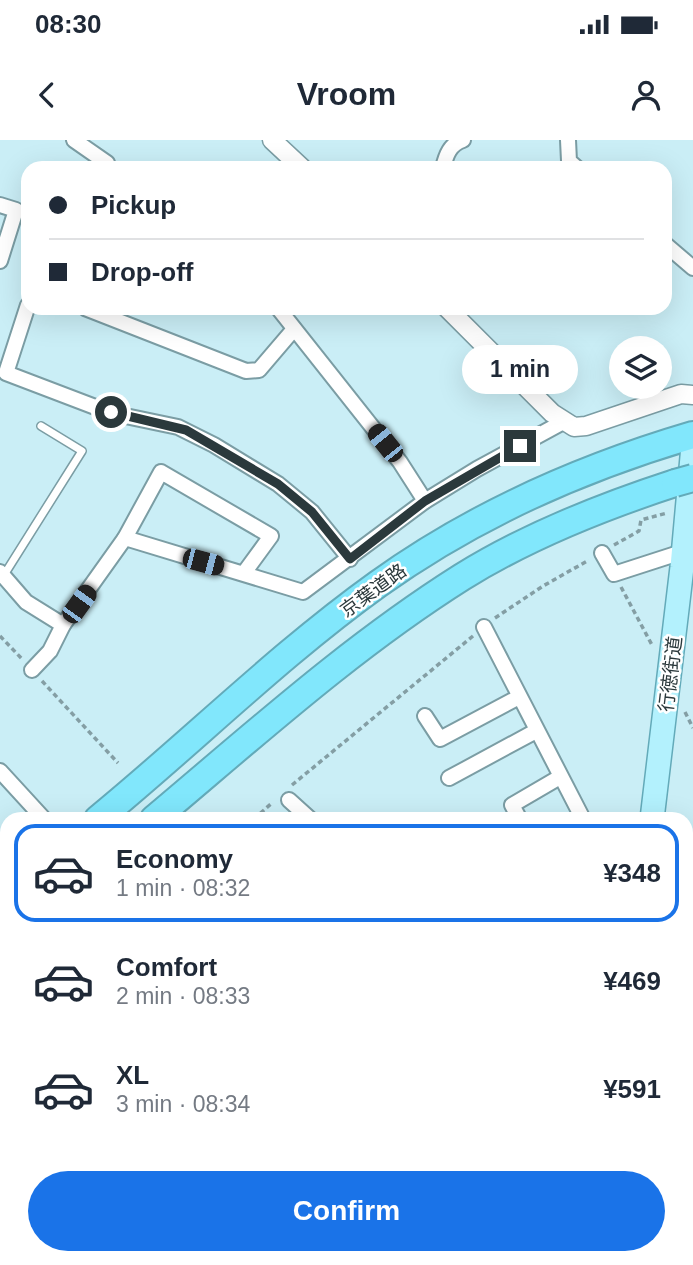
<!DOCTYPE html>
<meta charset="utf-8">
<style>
:root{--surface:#fff;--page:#f2f2f3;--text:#1f2937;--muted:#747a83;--line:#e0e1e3;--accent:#1a73e8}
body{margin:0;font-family:Helvetica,"Noto Sans JP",sans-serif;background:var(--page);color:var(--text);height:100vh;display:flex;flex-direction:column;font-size:26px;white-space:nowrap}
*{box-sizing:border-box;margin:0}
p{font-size:23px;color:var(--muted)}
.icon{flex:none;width:38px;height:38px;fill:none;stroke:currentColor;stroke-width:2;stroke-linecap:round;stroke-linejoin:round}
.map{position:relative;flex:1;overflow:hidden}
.drawer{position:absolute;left:0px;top:672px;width:693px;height:453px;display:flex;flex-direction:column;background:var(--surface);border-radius:21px 21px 0 0;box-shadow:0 7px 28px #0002}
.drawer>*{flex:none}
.guide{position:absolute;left:21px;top:21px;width:651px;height:154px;border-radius:21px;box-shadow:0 7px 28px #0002;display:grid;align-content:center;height:154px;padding:0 28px;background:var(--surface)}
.buttons{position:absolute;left:609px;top:196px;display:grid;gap:14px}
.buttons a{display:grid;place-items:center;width:63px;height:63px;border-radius:50%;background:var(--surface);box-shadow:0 7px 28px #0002;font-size:35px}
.end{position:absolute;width:32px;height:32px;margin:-16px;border:9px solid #2b393c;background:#fff;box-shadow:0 0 0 4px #fff}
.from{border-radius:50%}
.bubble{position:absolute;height:49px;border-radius:24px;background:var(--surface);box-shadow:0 7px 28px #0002;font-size:23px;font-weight:600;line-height:49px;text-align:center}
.car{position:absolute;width:21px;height:42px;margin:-21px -10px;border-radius:9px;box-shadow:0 0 5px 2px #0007;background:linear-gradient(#222 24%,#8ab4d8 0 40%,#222 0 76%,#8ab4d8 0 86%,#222 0)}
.guide b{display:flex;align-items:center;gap:24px;height:66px;font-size:26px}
.guide b+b{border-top:2px solid var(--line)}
.guide i{width:18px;height:18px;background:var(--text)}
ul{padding:12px 0 0;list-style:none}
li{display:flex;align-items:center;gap:21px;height:98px;margin:0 14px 10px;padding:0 14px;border:4px solid transparent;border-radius:21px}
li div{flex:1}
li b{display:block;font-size:26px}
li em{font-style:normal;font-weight:600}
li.active{border-color:var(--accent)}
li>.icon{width:63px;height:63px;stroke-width:1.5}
.button{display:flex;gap:14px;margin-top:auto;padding:14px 28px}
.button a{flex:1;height:80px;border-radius:42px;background:var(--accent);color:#fff;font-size:28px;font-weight:600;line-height:80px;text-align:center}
.status{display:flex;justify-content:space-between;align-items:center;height:49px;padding:0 35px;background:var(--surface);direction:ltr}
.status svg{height:19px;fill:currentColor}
header{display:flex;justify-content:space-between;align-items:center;height:91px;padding:0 28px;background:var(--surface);font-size:32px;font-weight:600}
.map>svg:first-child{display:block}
.water{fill:#5dbed1}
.pier{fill:#caeef6}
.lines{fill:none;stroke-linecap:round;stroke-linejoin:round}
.service-casing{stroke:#7b9da4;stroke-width:10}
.minor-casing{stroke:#7b9da4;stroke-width:18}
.tertiary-casing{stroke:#7b9da4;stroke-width:21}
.primary-casing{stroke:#63aab9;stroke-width:26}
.motorway-casing{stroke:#63aab9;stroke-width:30}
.path{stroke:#849ea4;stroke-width:3.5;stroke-dasharray:5 3.5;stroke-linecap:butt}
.service{stroke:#fff;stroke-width:7}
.minor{stroke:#fff;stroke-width:14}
.tertiary{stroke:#fff;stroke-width:18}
.primary{stroke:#b3f1fd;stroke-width:23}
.motorway{stroke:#81e7fc;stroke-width:26}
.motorway-bridge-casing{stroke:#63aab9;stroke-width:30;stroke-linecap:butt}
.motorway-bridge{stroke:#81e7fc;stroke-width:26}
.route{stroke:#2b393c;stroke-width:9}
.labels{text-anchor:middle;stroke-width:5;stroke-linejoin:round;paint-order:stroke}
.street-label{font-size:19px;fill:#2b393c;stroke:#fff}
</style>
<div class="status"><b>08:30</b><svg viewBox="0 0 49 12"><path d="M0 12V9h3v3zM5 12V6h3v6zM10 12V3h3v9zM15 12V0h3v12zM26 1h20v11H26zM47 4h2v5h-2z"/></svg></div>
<header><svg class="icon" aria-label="back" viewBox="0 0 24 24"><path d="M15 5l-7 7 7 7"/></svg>Vroom<svg class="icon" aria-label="person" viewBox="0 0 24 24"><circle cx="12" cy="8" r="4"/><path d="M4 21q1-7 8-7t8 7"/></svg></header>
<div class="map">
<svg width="693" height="1125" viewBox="0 0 693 1125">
<rect width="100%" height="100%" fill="#caeef6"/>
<polygon class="water" points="0,729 7,736 7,1118 293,1118 294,1125 0,1125"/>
<polygon class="pier" points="0,726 7,731 7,836 0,842"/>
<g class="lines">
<defs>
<polyline id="service" points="4,435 82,311 41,286"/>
<g id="minor">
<polyline points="74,0 107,23 107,28"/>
<polyline points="568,0 569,21 577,28"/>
<path d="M443,28c3,-13 7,-24 20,-28"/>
<polyline points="0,65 16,70 0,121"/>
<polyline points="665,104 693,128"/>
<polyline points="28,165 6,233 111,273 178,287 214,305 278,344 312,372 350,419"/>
<polyline points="85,168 246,231 259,230 294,189"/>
<polyline points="278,168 400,322 425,361"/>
<polyline points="125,398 161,332 271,396 244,433"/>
<polyline points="602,413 614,434 682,412"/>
<polyline points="0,432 26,462 63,485 125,398 303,452 425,361 477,329 563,282"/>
<polyline points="484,487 583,679"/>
<polyline points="32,530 50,511 63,485"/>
<polyline points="425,576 440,599 519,557"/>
<polyline points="0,631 44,679"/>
<polyline points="449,638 536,591"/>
<polyline points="289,660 310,679"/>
<polyline points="518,679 519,678 512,665 560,637"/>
<polyline points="686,768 693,764"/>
<polyline points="686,841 693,848"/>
<polyline points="686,964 693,961"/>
<polyline points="686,1088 693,1098"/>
<polyline points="518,1118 525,1125"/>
</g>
<g id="tertiary">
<polyline points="272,0 302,28"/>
<polyline points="447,168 552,273 574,287 586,286 681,254 693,255"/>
</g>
<g id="primary">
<polyline points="652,679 682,427 693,306"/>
<polyline points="669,1118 673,1125"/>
</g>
<g id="motorway">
<path d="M98,679c94,-77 181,-164 280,-235 96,-69 203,-116 315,-149"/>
<path d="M154,679c100,-84 197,-172 308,-242 66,-41 139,-70 213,-94"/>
<polyline points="0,758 7,753"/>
<polyline points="0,814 7,808"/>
</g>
</defs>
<use href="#service" class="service-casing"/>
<use href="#minor" class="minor-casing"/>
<use href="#tertiary" class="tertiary-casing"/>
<use href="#primary" class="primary-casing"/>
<use href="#motorway" class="motorway-casing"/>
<g class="path">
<polyline points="614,405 639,391 641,380 667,373"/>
<polyline points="621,447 652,505"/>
<polyline points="495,478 543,446 589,420"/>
<polyline points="0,496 23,520"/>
<polyline points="42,541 118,623"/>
<polyline points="685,572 693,588"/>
<polyline points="292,645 473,496"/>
<polyline points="254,679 273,662"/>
<polyline points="584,1118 592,1125"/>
<polyline points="610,1118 611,1125"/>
<polyline points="623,1118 633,1125"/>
</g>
<use href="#service" class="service"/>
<use href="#minor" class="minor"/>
<use href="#tertiary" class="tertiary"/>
<use href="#primary" class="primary"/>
<use href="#motorway" class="motorway"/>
<defs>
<polyline id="motorway-bridge" points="675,343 693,338"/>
</defs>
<use href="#motorway-bridge" class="motorway-bridge-casing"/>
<use href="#motorway-bridge" class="motorway-bridge"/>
</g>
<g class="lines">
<polyline class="route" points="111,272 186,290 278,344 312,372 350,419 425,361 520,306"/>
</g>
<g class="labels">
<g class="street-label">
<text transform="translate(373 450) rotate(-36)" y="7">京葉道路</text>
<text transform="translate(670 534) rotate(-83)" y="7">行徳街道</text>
</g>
</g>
</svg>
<div class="buttons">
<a><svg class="icon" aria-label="layers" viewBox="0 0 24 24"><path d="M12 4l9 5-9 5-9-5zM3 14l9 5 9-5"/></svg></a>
</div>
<i class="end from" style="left:111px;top:272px"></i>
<i class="end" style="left:520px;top:306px"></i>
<div class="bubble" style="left:462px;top:205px;width:116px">1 min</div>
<i class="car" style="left:385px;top:303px;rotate:321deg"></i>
<i class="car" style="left:203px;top:422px;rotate:105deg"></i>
<i class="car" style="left:79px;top:464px;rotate:36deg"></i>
<div class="guide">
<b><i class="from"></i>Pickup</b>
<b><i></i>Drop-off</b>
</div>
<section class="drawer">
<ul>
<li class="active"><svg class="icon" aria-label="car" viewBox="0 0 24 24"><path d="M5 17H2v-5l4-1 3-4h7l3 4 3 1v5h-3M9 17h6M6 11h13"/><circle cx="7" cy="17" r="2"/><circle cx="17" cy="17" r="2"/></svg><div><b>Economy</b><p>1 min · 08:32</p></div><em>¥348</em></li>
<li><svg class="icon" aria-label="car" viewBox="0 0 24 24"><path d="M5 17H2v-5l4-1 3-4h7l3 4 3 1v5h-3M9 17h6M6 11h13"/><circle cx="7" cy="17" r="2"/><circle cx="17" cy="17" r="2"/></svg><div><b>Comfort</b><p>2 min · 08:33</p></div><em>¥469</em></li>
<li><svg class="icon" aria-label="car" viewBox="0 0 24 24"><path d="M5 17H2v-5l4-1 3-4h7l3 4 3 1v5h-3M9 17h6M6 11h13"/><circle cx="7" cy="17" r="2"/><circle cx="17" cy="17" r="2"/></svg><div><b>XL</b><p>3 min · 08:34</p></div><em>¥591</em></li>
</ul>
<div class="button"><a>Confirm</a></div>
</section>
</div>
